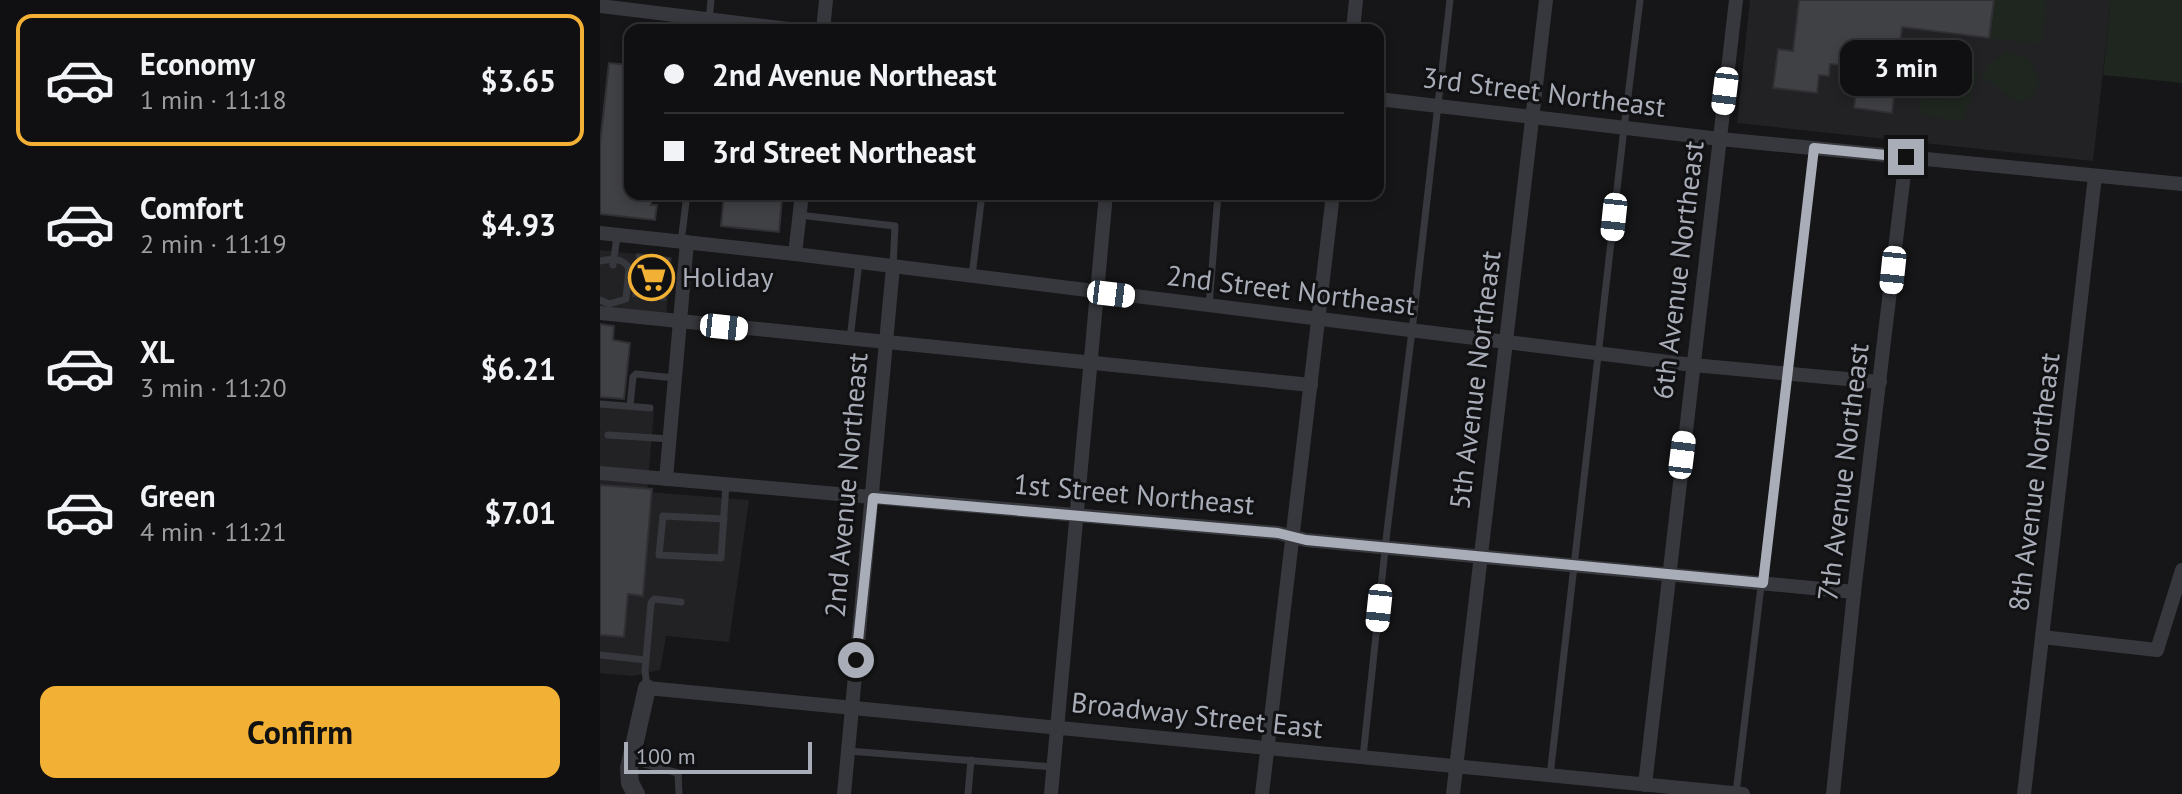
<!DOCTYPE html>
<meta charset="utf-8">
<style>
:root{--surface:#101012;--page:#1e1e20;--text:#f1f3f6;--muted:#9c9d9f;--line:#303032;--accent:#f2b134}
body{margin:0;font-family:"PT Sans",sans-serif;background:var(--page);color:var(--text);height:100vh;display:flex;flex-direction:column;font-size:30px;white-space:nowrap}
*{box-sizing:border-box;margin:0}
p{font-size:26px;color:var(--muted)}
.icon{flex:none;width:44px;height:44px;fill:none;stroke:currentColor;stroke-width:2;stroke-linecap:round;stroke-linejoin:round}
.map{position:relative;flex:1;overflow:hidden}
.drawer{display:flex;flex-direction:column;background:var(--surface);width:600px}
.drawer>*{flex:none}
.hud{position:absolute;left:24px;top:24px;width:760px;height:176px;border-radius:16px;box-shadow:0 4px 12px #0003,0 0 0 2px var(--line);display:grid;align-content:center;height:176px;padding:0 40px;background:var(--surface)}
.scale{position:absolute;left:24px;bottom:20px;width:188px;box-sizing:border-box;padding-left:8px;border:4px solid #a8adb8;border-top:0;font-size:22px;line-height:28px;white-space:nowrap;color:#a8adb8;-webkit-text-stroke:6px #111113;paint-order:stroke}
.end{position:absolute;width:36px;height:36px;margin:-18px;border:10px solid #a8adb8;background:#111;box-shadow:0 0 0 4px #111}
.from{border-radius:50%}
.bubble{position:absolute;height:56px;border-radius:16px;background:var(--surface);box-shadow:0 4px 12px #0003,0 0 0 2px var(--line);font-size:26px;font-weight:600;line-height:56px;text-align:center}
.car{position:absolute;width:24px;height:48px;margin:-24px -12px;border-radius:10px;box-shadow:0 0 6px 2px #0007;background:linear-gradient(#fff 24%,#345 0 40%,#fff 0 76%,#345 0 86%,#fff 0)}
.hud b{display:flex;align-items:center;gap:28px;height:76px;font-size:30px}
.hud b+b{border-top:2px solid var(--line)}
.hud i{width:20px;height:20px;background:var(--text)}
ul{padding:14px 0 0;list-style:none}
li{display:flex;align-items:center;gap:24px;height:132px;margin:0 16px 12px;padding:0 24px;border:4px solid transparent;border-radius:16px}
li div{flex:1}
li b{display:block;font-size:30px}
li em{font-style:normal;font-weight:600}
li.selected{border-color:var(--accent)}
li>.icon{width:72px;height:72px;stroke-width:1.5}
.action{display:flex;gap:16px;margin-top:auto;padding:16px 40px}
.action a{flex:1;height:92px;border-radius:16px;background:var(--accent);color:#111;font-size:32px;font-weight:600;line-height:92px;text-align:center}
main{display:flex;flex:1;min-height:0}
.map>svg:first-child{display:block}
.built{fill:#222225}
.green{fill:#1e261f}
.building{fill:#404145;stroke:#303034;stroke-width:2}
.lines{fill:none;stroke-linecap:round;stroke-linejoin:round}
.service{stroke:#37383d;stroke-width:7}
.minor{stroke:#37383d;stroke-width:14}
.tertiary{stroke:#37383d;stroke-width:18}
.route{stroke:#a8adb8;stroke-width:10}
.labels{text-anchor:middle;stroke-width:6;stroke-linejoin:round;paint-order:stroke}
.street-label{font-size:28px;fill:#a8adb8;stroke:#111113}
.poi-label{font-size:28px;fill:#a8adb8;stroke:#111113;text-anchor:start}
</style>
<main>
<section class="drawer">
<ul>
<li class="selected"><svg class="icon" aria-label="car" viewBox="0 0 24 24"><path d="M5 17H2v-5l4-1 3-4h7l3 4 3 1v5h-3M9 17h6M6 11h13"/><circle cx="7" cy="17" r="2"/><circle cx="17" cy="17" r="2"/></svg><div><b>Economy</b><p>1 min · 11:18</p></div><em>$3.65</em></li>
<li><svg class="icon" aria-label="car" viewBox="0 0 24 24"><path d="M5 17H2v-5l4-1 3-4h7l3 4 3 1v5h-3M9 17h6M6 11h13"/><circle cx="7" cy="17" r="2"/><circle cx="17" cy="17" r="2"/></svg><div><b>Comfort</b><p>2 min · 11:19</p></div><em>$4.93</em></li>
<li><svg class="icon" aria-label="car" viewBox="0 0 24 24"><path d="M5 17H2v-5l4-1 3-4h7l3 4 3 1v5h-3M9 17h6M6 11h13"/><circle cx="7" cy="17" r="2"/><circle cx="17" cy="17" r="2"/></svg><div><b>XL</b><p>3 min · 11:20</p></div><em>$6.21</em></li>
<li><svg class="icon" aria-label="car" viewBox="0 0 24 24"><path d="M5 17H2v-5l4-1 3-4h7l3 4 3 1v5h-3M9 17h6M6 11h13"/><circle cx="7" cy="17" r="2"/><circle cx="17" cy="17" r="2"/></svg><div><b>Green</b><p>4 min · 11:21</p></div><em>$7.01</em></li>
</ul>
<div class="action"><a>Confirm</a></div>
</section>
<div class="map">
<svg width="1582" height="794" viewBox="0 0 1582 794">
<rect width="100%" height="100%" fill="#161618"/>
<g class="built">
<polygon points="1150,0 1511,0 1493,161 1137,123"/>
<polygon points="0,250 72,258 66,316 0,308"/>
<polygon points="0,406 54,411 47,492 149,500 129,642 66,636 60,670 33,676 0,673"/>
</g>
<g class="green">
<polygon points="1394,0 1447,0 1442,44 1389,38"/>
<polygon points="1511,0 1582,0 1582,83 1503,75"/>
<polygon points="1407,51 1429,59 1440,82 1432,97 1421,104 1382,77 1388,65"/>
<polygon points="1342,64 1374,67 1378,74 1362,122 1319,114 1324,79"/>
</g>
<g class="building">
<polygon points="1199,0 1394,0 1389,38 1302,27 1292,113 1254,108 1259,67 1230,64 1229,76 1219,75 1217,93 1173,88 1178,49 1193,51"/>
<polygon points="9,63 30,65 30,194 52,194 51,205 57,205 55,220 0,214 0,144"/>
<polygon points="124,194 182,199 179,232 121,226"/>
<polygon points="37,254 70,258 65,300 33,296"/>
<polygon points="0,324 14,326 13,340 30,343 24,399 0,397"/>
<polygon points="0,485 52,489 43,596 28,594 24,637 0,635"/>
</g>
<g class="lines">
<g class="service">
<polyline points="108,30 111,0"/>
<polyline points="199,215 295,226 293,267"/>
<polyline points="81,242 87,194"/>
<path d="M0,261c11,-2 22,-4 29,7l-3,31 -17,5 -9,-4"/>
<polyline points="13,265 17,236"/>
<polyline points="372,276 382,194"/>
<polyline points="609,306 618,194"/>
<polyline points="250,339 259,262"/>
<polyline points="0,404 50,408"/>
<polyline points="30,406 33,377 36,374 75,378"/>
<polyline points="8,435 70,439"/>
<polyline points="124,519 63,516 59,555 121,558 126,484"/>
<polyline points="0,655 46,660"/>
<polyline points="47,686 45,671 51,603 54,599 81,602"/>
<polyline points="248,751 453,767"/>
<polyline points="763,757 787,531 812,331 850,0"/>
<polyline points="33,761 78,773 79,794"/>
<polyline points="950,776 1024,128 1040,0"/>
<polyline points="1136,793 1214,148"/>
<polyline points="368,794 371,760"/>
</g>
<g class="minor">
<polyline points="0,6 197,30"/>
<polyline points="223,30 226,0"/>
<polyline points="753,30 756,0"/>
<polyline points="778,99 1120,139 1582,184"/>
<polyline points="0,233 195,254 1093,365 1280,382"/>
<polyline points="195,254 202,194"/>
<polyline points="0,313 711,385"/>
<polyline points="0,473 678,533 706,540 1254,592"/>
<polyline points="66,479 87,242"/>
<polyline points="1442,637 1557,650 1582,570"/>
<polyline points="47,688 1143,794"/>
<polyline points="1045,785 1136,0"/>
<polyline points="244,794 293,267"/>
<polyline points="451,794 506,194"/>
<polyline points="662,794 733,194"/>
<polyline points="853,794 946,0"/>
<polyline points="1233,794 1254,592 1306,157"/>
<polyline points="1424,794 1495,176"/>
</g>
<polyline class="tertiary" points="36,794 30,783 29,768 47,688"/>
</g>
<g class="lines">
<polyline class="route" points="256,660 273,498 678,533 706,540 1163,583 1214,148 1306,157"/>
</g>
<defs>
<symbol id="supermarket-ring" viewBox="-11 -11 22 22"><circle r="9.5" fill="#111113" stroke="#f2b134" stroke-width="1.5"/><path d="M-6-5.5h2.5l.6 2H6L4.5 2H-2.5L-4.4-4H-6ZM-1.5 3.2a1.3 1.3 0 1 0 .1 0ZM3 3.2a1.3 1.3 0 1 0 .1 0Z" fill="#f2b134"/></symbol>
</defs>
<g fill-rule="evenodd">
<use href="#supermarket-ring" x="26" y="252" width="51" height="51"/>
</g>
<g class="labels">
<g class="street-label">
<text transform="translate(944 92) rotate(7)" y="10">3rd Street Northeast</text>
<text transform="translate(1078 270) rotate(-83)" y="10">6th Avenue Northeast</text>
<text transform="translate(691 290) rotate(7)" y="10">2nd Street Northeast</text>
<text transform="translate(875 380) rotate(-83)" y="10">5th Avenue Northeast</text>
<text transform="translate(1243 472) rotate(-83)" y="10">7th Avenue Northeast</text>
<text transform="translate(1434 482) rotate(-83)" y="10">8th Avenue Northeast</text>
<text transform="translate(246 485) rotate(-85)" y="10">2nd Avenue Northeast</text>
<text transform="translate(534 494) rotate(5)" y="10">1st Street Northeast</text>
<text transform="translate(597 715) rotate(6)" y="10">Broadway Street East</text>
</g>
<g class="poi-label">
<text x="82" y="287">Holiday</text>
</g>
</g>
</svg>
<div class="scale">100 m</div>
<i class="end from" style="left:256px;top:660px"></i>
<i class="end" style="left:1306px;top:157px"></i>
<div class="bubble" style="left:1240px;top:40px;width:132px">3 min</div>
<i class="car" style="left:1125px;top:91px;rotate:187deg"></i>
<i class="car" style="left:1014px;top:217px;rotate:186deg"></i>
<i class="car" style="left:1293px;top:270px;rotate:186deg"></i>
<i class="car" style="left:511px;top:294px;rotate:97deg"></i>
<i class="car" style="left:124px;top:327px;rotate:96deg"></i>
<i class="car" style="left:1082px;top:455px;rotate:7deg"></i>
<i class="car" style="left:779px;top:608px;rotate:186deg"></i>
<div class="hud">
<b><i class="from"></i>2nd Avenue Northeast</b>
<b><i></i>3rd Street Northeast</b>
</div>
</div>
</main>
